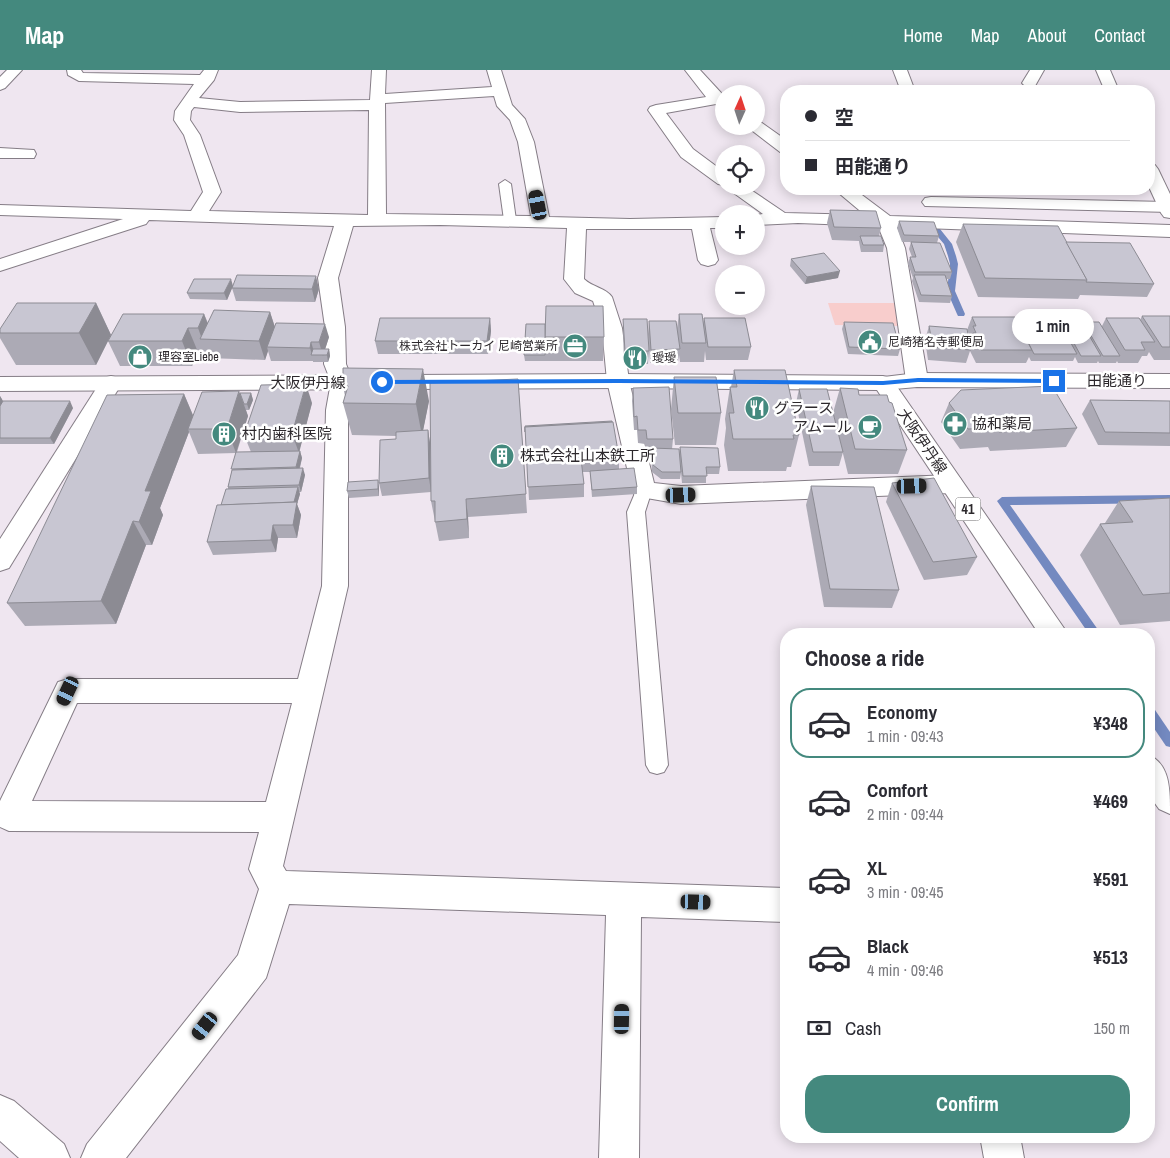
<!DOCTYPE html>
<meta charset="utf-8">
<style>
:root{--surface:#fff;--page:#f7f7f7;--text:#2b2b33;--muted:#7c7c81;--line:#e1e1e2;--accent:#44897e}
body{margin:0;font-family:"Archivo Narrow","Noto Sans JP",sans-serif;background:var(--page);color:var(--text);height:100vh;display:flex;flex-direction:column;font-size:19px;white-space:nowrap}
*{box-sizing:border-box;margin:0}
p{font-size:16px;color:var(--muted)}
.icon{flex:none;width:28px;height:28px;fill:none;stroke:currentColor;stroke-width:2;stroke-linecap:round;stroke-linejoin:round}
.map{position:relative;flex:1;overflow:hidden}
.side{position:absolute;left:780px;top:558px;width:375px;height:515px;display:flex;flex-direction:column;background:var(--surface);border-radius:20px;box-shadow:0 2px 12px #0003}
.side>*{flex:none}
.hud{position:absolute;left:780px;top:15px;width:375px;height:110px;border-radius:20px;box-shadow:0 2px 12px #0003;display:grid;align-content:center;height:110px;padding:0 25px;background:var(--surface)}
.needle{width:32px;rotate:3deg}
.fabs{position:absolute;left:715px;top:15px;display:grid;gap:10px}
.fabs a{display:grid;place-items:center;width:50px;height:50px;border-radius:50%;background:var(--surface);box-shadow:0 2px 12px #0003;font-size:25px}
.end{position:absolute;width:22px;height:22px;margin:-11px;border:6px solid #1a73e8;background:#fff;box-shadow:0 0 0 2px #fff}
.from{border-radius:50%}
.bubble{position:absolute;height:35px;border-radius:18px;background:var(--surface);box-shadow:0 2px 12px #0003;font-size:16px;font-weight:800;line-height:35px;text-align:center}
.car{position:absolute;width:15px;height:30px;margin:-15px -8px;border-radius:6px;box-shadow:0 0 4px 1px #0007;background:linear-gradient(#222 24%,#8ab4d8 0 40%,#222 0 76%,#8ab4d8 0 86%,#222 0)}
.hud b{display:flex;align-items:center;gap:18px;height:48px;font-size:19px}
.hud b+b{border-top:1px solid var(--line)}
.hud i{width:12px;height:12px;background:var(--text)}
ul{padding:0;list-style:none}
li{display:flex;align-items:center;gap:15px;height:70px;margin:0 10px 8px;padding:0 15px;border:2px solid transparent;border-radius:20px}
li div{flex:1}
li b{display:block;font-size:19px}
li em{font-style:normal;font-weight:800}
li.current{border-color:var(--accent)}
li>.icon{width:45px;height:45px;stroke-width:1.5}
h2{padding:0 25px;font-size:22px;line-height:60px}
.pay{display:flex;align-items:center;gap:12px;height:55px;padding:0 25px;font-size:19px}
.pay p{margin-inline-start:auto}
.cta{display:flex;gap:10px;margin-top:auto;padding:10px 25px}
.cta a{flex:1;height:58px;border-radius:20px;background:var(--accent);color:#fff;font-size:20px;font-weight:800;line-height:58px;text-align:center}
header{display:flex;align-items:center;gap:30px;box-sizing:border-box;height:70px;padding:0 25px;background:var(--accent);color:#fff}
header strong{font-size:24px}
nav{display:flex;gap:28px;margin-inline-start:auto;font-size:18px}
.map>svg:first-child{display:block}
.green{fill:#f8cdcc}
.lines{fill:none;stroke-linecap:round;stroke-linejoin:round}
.stream{fill:#7389c0;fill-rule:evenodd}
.service-casing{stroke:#857d86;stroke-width:2}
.minor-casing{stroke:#857d86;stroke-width:2}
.tertiary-casing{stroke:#857d86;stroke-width:2}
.primary-casing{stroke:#857d86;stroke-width:2}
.service{fill:#fff;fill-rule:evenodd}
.minor{fill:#fff;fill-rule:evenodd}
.tertiary{fill:#fff;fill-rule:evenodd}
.primary{fill:#fff;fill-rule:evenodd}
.wall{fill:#acaab5}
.shaded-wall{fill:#8c8b93}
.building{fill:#c8c6d2;stroke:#8c8b93}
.route{fill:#1a73e8}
.labels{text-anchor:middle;stroke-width:5;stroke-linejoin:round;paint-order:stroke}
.far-poi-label{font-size:12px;fill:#2c282c;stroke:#fff;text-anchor:start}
.shield{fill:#fff;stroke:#6b686b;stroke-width:1}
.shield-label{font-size:14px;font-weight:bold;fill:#2c282c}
.street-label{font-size:15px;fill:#2c282c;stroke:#fff}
.poi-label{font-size:15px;fill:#2c282c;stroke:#fff;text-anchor:start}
</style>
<header>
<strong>Map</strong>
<nav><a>Home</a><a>Map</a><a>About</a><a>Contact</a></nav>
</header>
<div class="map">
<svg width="1170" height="1088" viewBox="0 0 1170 1088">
<rect width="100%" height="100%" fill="#efe6f0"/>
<polygon class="green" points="828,233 896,233 899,256 835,255"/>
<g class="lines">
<g class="stream">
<polygon points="934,159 940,159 952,174 956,186 958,194 955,221 965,244 964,246 958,246 957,244 947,221 950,194 948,186 944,174 933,161"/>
<polygon points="1170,425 1170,433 1010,435 1101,564 1089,564 997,431 1002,427"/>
<polygon points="1149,636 1153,637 1170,662 1170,677 1166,676 1149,651"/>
</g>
<defs>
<g id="service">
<polygon points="505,110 511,114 516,150 510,154 504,150 499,114"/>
<polygon points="644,414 650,416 652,420 645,442 668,695 664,702 657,704 650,702 646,695 627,442 638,416"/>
</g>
<g id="minor">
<polygon points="7,0 22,0 5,18 0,20 0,7"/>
<path d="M67,0h14l2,3 117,2 4,-5h14l-4,10 -15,18 41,4 130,-2 2,-30h14l-1,24 107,-7 -5,-17h14l11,35 13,14 9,23 15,75 81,2 94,-2v11h-14l8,32 -3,4 -7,2 -7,-2 -3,-4 -6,-31h-106l-2,50c8,8 22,9 28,18l10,31 7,53 25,102 27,3 270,-11 9,3 3,6 -3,6 -9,3 -270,11 -46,-8 -3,-6 -25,-109 -5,-53 -9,-27 -18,-8 -11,-14 3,-51 -127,-3 -87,1 -15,52 7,49 1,37 7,18 -5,28v176l-65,280 3,5 500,17v34l-145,-5 -2,241h-40l7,-243 -317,-11 -23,74 -140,180h-45l6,-14 151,-189 21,-66 -10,-20 10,-37 -250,-1 -9,-4v-26l58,-119 10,-3h230l24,-93 4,-176 5,-28 -7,-18 1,-37 -7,-49 16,-52 -185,-6 -3,4 -146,47v-12l123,-40 -123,-4v-10l191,6 12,-19 -19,-57 -10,-15 1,-9 19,-27 -115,-3 -11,-6zM494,26l3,10 13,14 8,22 13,74 -145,-2 -1,-111zM194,37l46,5 129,-2 -1,105 -159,-4 12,-19 -21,-57 -10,-15 1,-9zM77,633h215l-26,99 -234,-1z"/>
<polygon points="685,0 700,0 724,26 724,38 716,34 666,43 693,79 724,102 724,115 718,114 681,87 648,40 650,37 656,35 706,27"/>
<polygon points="893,0 907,0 915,21 901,21"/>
<polygon points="1030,0 1044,0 1035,16 1025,16 1022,13"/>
<polygon points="756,51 762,53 786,70 786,83 780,82 750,59 748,56 756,56"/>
<polygon points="0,78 34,80 36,84 34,88 0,88"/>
<polygon points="724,116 745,116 785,143 865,145 834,119 854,119 890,146 1170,155 1170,167 897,157 905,178 928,310 925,315 917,317 909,315 906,310 887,178 878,156 798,153 756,155 756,145 763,144"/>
<polygon points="931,127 1167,132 1170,132 1170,142 925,136 922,132 925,128"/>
<polygon points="111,306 119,308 122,313 9,498 0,501 0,469 103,308"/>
<polygon points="0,1025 14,1031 64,1074 70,1088 19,1088 0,1071"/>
<polygon points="980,1066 1020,1066 1024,1088 984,1088"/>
</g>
<g id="tertiary">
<polygon points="1096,0 1110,0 1119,21 1105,21"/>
<polygon points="1149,94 1155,95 1158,99 1170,124 1170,148 1164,147 1161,143 1149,117"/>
<polygon points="917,303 1170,304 1170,318 917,317 883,320 875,318 872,313 875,308"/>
</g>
<g id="primary">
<polygon points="618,304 883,306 891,308 1068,564 1039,564 877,320 618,318 0,321 0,307"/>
<path d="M1149,685c21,10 21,34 21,59l-11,-5 -10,-14z"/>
</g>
</defs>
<use href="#service" class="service-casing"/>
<use href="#minor" class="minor-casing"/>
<use href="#tertiary" class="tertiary-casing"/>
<use href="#primary" class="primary-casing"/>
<use href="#service" class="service"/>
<use href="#minor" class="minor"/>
<use href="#tertiary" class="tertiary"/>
<use href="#primary" class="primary"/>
</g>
<g class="wall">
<polygon points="830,140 881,158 879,166 884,175 883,182 861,182 859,172 859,171 832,170 827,153"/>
<polygon points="899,151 939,166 937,173 952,202 950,209 946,209 952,226 950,233 919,232 912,211 913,208 908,194 910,187 912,187 909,179 911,172 902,172 897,158"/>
<polygon points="963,154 1066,172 1154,214 1147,227 1080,225 1078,229 978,227 956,172"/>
<polygon points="791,189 838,208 805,214 790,196"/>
<polygon points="233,215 319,219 315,232 236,231 232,218 227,230 190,229 187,223"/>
<polygon points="96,233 111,265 96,295 16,295 0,268 0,259"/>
<polygon points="270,242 275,257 329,267 325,279 329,279 330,286 328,292 313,292 313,291 271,291 268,281 265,290 208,288 205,282 198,282 192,296 120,296 108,271 204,244 208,253"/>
<polygon points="679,244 703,253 704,248 751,277 748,290 706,290 705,281 704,292 680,292 679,285 678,292 650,293 648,264 649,251 677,258"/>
<polygon points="1142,246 1170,246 1170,290 1154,290 1149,282 1147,286 1142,286 1138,293 1118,293 1117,291 1116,293 1099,293 1098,291 1097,293 1078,293 1075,287 1073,291 1031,291 1029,287 1026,293 976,293 970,281 966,293 928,290 925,270 929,256 968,267 969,264 967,260 972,247 1025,266 1063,266 1060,261 1064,255 1081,255 1083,252 1102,256 1106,248 1140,250"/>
<polygon points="490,248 491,261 488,284 378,284 375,271"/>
<polygon points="623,249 649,281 648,294 624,294 623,263"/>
<polygon points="844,252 900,279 898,286 848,284 842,259"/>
<polygon points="526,254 604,267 603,291 525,291 524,285"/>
<polygon points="343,298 429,331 423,360 428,360 430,373 431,412 518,309 527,443 468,447 469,468 439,471 431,431 431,422 382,426 379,413 396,369 396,366 352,365 343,333 345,326 343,316"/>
<polygon points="734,300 799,365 791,397 787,397 786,401 728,401 724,375 726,358 725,349 730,317 731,317"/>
<polygon points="674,307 721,343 716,375 675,375 671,339"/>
<polygon points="633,318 673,369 672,379 679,384 680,377 720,397 719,404 706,404 706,413 682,413 681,403 680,409 661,409 652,402 651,382 646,382 645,374 638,373 637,360 634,360 632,331"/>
<polygon points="840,318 859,325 907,380 898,404 848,404 833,343"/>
<polygon points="799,319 843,382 839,396 809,396 796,333"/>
<polygon points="240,323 251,323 253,330 249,340 246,340 248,346 237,382 251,382 244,365 312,333 299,381 300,381 302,388 300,398 305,405 301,422 299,422 300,424 297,434 301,445 297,468 278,468 276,482 213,485 207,472 221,435 228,419 228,417 236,383 198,384 189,362 160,438 163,445 152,475 146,475 116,554 25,556 7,533 184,324 193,345"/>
<polygon points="0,326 3,331 73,338 54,374 0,374"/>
<polygon points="1090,330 1170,331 1170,376 1098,375 1082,344"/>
<polygon points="949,333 1077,358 1066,377 990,381 988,377 960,379 941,352"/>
<polygon points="525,356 619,387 619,399 637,417 637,424 592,427 590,402 582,402 584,414 584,427 529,430"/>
<polygon points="892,413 977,487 967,505 924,510 886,432"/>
<polygon points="811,416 899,520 892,538 824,537 806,435"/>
<polygon points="379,417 379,426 349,428 347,421"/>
<polygon points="1170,428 1170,551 1120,555 1080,485 1100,454 1105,453 1119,431"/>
</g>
<g class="shaded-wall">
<polygon points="840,201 838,208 805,214 807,207"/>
<polygon points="316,206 319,219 315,232 312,219"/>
<polygon points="231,209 233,216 227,230 224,223"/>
<polygon points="96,233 111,265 96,295 79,263"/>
<polygon points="270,242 276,261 267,277 268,281 265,290 259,271"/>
<polygon points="204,244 213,268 202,269 198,258"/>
<polygon points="490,248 491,261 488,284 487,271"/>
<polygon points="325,254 329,267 323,286 319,272"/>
<polygon points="188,258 198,282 192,296 182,271"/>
<polygon points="311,272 315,285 312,285 310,278"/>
<polygon points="329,279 330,286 328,292 327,285"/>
<polygon points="423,299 429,331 422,366 416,334"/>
<polygon points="306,314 312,333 299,383 292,364"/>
<polygon points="239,321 248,346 236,383 227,359"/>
<polygon points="251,323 253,330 249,340 247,334"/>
<polygon points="184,324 194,348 188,359 189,362 160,438 163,445 152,475 139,452 145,421"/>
<polygon points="0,326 7,338 0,350"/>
<polygon points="70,331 73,338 54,374 50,368"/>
<polygon points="428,360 430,373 431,422 429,408"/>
<polygon points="300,381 302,388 298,404 296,397"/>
<polygon points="303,398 305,405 301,422 299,415"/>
<polygon points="378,410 379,417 379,426 378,419"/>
<polygon points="298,417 300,424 297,434 301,445 297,468 293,455 293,435"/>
<polygon points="466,429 468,447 469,468 467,449"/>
<polygon points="133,451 146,475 116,554 101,531"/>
<polygon points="273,455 278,468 276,482 271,470"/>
</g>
<g class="building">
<polygon points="830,140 876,141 881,158 834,157"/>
<polygon points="899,151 934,152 939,166 904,165"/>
<polygon points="963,154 1058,156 1087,210 985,208"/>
<polygon points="860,166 881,166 884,175 863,175"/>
<polygon points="911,172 940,173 952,202 915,202 910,187 916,187"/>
<polygon points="1066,172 1130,173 1154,214 1086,212 1087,210"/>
<polygon points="824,183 840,201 807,207 791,189"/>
<polygon points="237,205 316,206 312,219 232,218"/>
<polygon points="914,205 945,205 952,226 921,225"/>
<polygon points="194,209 231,209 224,223 187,223"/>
<polygon points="17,233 96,233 79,263 0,263 0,259"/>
<polygon points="546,236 603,236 604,267 545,267"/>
<polygon points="214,240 270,242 259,271 200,269"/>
<polygon points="123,244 204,244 198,258 188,258 182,271 108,271"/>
<polygon points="679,244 702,244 706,273 682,273"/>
<polygon points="1142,246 1170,246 1170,277 1162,277"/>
<polygon points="972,247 1015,247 1032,280 981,280 973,263 976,263 973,256 976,256"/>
<polygon points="380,248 490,248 487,271 375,271"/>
<polygon points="704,248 745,248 751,277 708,277"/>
<polygon points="1106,248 1139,248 1155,272 1141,272 1145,280 1125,280"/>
<polygon points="623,249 647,249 649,281 625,281"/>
<polygon points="649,251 676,251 680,279 651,280"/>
<polygon points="844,252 893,253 900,279 849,277"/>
<polygon points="1083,252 1099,252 1120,286 1103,286"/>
<polygon points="276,253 325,254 319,272 311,272 310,278 267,277"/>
<polygon points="526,254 545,254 545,285 524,285"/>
<polygon points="1064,255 1083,255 1101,286 1081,286"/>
<polygon points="929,256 967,259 971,280 933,277"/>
<polygon points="1025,266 1067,266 1077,284 1034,284"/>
<polygon points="313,279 329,279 327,285 311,285"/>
<polygon points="343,298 423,299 416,334 343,333 348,316 343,316"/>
<polygon points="734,300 785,300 799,365 793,365 794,369 733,369 729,343 734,343 730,317 737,317"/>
<polygon points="674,307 716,307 721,343 678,343"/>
<polygon points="518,309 526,424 466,429 467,449 435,452 435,431 431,431 430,313"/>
<polygon points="306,314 292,364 244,365 261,315"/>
<polygon points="1052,316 1077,358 999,362 997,358 968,359 949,333 961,320"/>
<polygon points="669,317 673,369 647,369 646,360 638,360 637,346 634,347 633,318"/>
<polygon points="840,318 858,319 859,325 887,325 889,332 892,333 907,380 855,379"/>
<polygon points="799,319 827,319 843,382 813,382"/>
<polygon points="239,321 227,359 188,359 202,322"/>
<polygon points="240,323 251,323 247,334 244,334"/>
<polygon points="184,324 145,421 151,421 139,452 133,451 101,531 7,533 107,325"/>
<polygon points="1090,330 1170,331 1170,363 1105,362"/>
<polygon points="3,331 70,331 50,368 0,368 0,336"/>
<polygon points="612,351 612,352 525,357 525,362 525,356"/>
<polygon points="613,352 619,387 581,389 584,414 528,417 525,357"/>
<polygon points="428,360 429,408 379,413 380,370 396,369 396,362"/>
<polygon points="680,377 718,378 720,397 706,397 707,406 683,406"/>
<polygon points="651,378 679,379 681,402 662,402 653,395"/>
<polygon points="300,381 296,397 231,399 236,382"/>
<polygon points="303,398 299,415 228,417 232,400"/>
<polygon points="634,398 637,417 592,420 590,401"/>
<polygon points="934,408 977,487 933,492 892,413"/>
<polygon points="378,410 378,419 347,421 348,412"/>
<polygon points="811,416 874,417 899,520 830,519"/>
<polygon points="298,417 294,432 221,435 226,419"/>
<polygon points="1170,428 1170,523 1143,525 1100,454 1133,452 1119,431"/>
<polygon points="297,432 293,455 273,455 271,470 207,472 217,435"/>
</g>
<polygon class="route" points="918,308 1054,309 1057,311 1054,313 918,312 883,315 618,313 382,314 378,312 382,310 618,309 883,311"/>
<defs>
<symbol id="civic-disc" viewBox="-11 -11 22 22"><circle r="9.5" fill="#44897e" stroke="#fff"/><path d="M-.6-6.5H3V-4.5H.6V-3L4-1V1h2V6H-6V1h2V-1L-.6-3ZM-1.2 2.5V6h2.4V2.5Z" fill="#fff"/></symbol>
<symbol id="office-disc" viewBox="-11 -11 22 22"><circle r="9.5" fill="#44897e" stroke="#fff"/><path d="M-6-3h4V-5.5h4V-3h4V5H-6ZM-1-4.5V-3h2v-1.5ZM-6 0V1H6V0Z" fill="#fff"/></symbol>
<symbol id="shop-disc" viewBox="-11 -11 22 22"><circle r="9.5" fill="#44897e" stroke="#fff"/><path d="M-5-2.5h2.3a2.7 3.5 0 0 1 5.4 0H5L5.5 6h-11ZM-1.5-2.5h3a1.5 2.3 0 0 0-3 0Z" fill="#fff"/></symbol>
<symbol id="restaurant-disc" viewBox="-11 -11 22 22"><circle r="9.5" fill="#44897e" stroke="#fff"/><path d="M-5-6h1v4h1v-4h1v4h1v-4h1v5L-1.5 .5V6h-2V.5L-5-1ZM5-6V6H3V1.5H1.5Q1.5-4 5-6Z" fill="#fff"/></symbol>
<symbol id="pharmacy-disc" viewBox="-11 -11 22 22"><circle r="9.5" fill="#44897e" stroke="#fff"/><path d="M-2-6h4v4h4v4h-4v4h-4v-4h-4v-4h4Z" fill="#fff"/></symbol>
<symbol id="cafe-disc" viewBox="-11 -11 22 22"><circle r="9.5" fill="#44897e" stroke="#fff"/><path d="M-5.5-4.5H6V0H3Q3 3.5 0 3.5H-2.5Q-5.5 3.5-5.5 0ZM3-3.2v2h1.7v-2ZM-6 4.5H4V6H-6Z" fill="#fff"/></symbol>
<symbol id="building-disc" viewBox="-11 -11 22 22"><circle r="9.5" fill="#44897e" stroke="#fff"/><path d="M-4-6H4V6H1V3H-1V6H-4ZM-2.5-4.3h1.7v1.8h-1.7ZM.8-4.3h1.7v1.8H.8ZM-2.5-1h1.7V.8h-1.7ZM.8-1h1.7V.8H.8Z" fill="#fff"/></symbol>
</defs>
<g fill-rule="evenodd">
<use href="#civic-disc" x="856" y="258" width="28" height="28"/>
<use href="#office-disc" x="561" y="262" width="28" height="28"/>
<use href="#shop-disc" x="126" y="273" width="28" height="28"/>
<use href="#restaurant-disc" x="621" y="274" width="28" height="28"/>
<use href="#restaurant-disc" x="743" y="324" width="28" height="28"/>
<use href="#pharmacy-disc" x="941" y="340" width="28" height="28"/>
<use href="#cafe-disc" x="856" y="343" width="28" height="28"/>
<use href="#building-disc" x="210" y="350" width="28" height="28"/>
<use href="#building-disc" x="488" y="372" width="28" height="28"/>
</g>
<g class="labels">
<g class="far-poi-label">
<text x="888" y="276">尼崎猪名寺郵便局</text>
<text x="558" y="280" text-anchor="end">株式会社トーカイ 尼崎営業所</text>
<text x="158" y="291">理容室Liebe</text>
<text x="652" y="292">璦璦</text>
</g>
<rect class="shield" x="955.5" y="427.5" width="25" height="23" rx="4"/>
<g class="shield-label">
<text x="968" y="444">41</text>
</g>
<g class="street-label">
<text x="1117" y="316">田能通り</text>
<text x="308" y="318">大阪伊丹線</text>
<text transform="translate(922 371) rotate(56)" y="5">大阪伊丹線</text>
</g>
<g class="poi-label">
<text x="774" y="343">グラース</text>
<text x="972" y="359">協和薬局</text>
<text x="852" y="362" text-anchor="end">アムール</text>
<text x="242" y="369">村内歯科医院</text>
<text x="520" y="391">株式会社山本鉄工所</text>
</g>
</g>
</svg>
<div class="fabs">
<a><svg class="needle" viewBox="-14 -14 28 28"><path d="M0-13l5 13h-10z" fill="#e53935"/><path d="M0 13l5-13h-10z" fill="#7c7c81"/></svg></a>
<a><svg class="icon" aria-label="locate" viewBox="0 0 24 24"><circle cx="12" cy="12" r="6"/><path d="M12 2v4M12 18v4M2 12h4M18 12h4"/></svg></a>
<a>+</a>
<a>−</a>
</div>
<i class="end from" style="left:382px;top:312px"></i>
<i class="end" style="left:1054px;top:311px"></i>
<div class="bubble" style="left:1012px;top:239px;width:82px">1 min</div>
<i class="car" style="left:538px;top:135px;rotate:349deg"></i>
<i class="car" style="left:912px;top:416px;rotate:88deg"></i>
<i class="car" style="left:681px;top:425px;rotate:88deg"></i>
<i class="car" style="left:68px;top:621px;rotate:205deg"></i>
<i class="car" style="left:696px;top:832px;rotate:92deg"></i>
<i class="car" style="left:622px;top:949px;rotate:1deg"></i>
<i class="car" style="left:205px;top:956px;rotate:218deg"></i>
<div class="hud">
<b><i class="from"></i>空</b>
<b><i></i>田能通り</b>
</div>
<section class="side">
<h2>Choose a ride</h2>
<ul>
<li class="current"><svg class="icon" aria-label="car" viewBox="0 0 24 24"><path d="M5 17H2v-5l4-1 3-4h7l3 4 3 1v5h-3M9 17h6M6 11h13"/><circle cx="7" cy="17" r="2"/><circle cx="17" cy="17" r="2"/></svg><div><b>Economy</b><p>1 min · 09:43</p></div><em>¥348</em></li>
<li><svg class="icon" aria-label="car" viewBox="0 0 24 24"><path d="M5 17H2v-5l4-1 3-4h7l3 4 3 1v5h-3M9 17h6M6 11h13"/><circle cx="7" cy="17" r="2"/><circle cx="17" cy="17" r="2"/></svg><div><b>Comfort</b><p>2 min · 09:44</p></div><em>¥469</em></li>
<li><svg class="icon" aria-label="car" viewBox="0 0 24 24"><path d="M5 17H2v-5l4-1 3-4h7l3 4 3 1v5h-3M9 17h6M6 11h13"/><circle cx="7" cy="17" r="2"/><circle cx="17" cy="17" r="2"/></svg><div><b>XL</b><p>3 min · 09:45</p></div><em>¥591</em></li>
<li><svg class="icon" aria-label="car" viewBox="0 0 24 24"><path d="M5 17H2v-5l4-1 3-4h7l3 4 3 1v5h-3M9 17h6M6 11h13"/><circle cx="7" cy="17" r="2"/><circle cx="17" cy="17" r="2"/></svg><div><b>Black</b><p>4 min · 09:46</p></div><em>¥513</em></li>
</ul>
<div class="pay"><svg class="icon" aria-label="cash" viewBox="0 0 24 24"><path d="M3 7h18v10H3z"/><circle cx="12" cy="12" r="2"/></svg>Cash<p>150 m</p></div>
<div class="cta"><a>Confirm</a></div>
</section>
</div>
